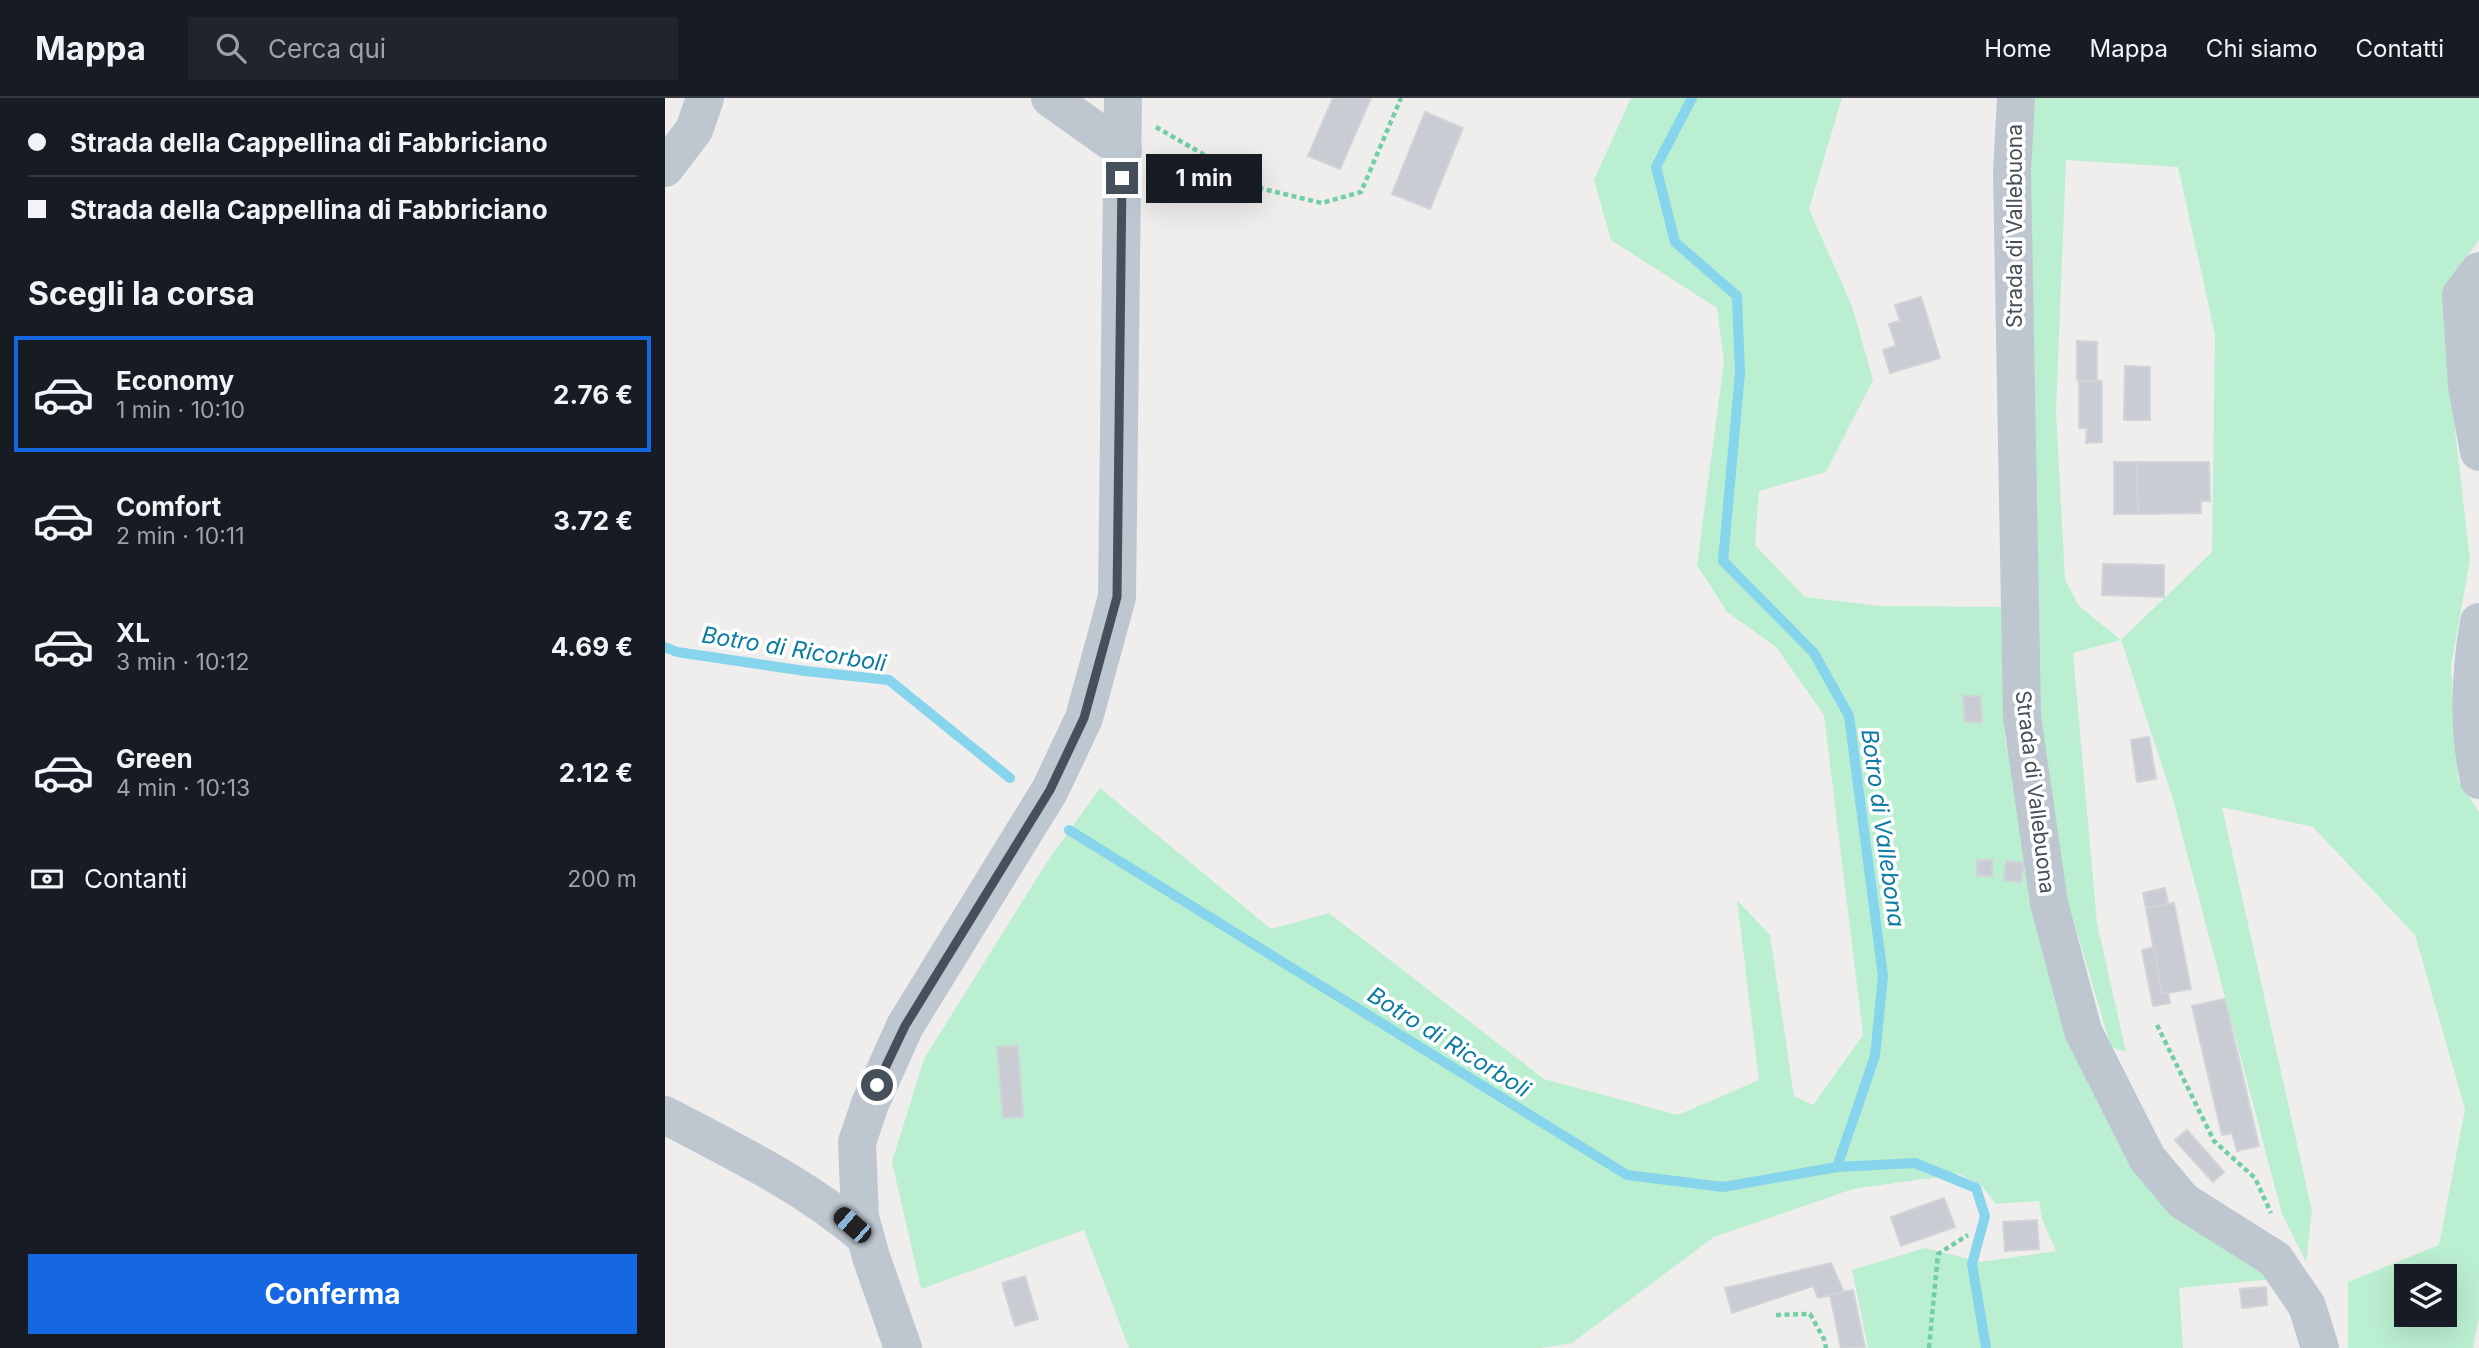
<!DOCTYPE html>
<html lang="it">
<meta charset="utf-8">
<style>
:root{--surface:#171b24;--page:#20242c;--text:#f1f3f6;--muted:#9ea1a6;--line:#363941;--accent:#1667e2}
body{margin:0;font-family:Inter,sans-serif;background:var(--page);color:var(--text);height:100vh;display:flex;flex-direction:column;font-size:26px;white-space:nowrap}
*{box-sizing:border-box;margin:0}
p{font-size:23px;color:var(--muted)}
.icon{flex:none;width:38px;height:38px;fill:none;stroke:currentColor;stroke-width:2;stroke-linecap:round;stroke-linejoin:round}
.map{position:relative;flex:1;overflow:hidden}
.drawer{display:flex;flex-direction:column;background:var(--surface);width:665px}
.drawer>*{flex:none}
.hud{display:grid;align-content:center;height:154px;padding:0 28px;background:var(--surface)}
.buttons{position:absolute;left:1729px;top:1166px;display:grid;gap:14px}
.buttons a{display:grid;place-items:center;width:63px;height:63px;border-radius:0px;background:var(--surface);box-shadow:0 7px 28px #0002;font-size:35px}
.end{position:absolute;width:32px;height:32px;margin:-16px;border:9px solid #46505b;background:#fff;box-shadow:0 0 0 4px #fff}
.from{border-radius:50%}
.bubble{position:absolute;height:49px;border-radius:0px;background:var(--surface);box-shadow:0 7px 28px #0002;font-size:23px;font-weight:700;line-height:49px;text-align:center}
.car{position:absolute;width:21px;height:42px;margin:-21px -10px;border-radius:9px;box-shadow:0 0 5px 2px #0007;background:linear-gradient(#222 24%,#8ab4d8 0 40%,#222 0 76%,#8ab4d8 0 86%,#222 0)}
.hud b{display:flex;align-items:center;gap:24px;height:66px;font-size:26px}
.hud b+b{border-top:2px solid var(--line)}
.hud i{width:18px;height:18px;background:var(--text)}
ul{padding:0;list-style:none}
li{display:flex;align-items:center;gap:21px;height:116px;margin:0 14px 10px;padding:0 14px;border:4px solid transparent;border-radius:0px}
li div{flex:1}
li b{display:block;font-size:26px}
li em{font-style:normal;font-weight:700}
li.selected{border-color:var(--accent)}
li>.icon{width:63px;height:63px;stroke-width:1.5}
h2{padding:0 28px;font-size:32px;line-height:84px}
.pay{display:flex;align-items:center;gap:18px;height:77px;padding:0 28px;font-size:26px}
.pay p{margin-inline-start:auto}
.button{display:flex;gap:14px;margin-top:auto;padding:14px 28px}
.button a{flex:1;height:80px;border-radius:0px;background:var(--accent);color:#fff;font-size:28px;font-weight:700;line-height:80px;text-align:center}
header{display:flex;align-items:center;gap:42px;box-sizing:border-box;height:98px;padding:0 35px;background:var(--surface);border-bottom:2px solid var(--line)}
header strong{font-size:33px}
nav{display:flex;gap:38px;margin-inline-start:auto;font-size:24px}
.search{width:490px;height:63px;background:var(--page);display:flex;align-items:center;gap:18px;box-sizing:border-box;padding:0 24px;border-radius:0px;color:var(--muted);font-size:26px}
main{display:flex;flex:1;min-height:0}
.map>svg:first-child{display:block}
.green{fill:#bbefd1;fill-rule:evenodd}
.lines{fill:none;stroke-linecap:round;stroke-linejoin:round}
.stream{stroke:#87d4ed;stroke-width:10}
.building{fill:#caccd4;stroke:#d1d3d9;stroke-width:2}
.path{stroke:#72cea4;stroke-width:4.5;stroke-dasharray:5 3.5;stroke-linecap:butt}
.minor{stroke:#bec7d0;stroke-width:38}
.route{stroke:#46505b;stroke-width:9}
.labels{text-anchor:middle;stroke-width:7;stroke-linejoin:round;paint-order:stroke}
.street-label{font-size:21px;fill:#46505b;stroke:#fff}
.water-label{font-size:23px;font-style:italic;fill:#0a7ca2;stroke:#fff}
</style>
<header>
<strong>Mappa</strong>
<div class="search"><svg class="icon" aria-label="search" viewBox="0 0 24 24"><circle cx="10" cy="10" r="6"/><path d="M15 15l6 6"/></svg>Cerca qui</div>
<nav><a>Home</a><a>Mappa</a><a>Chi siamo</a><a>Contatti</a></nav>
</header>
<main>
<section class="drawer">
<div class="hud">
<b><i class="from"></i>Strada della Cappellina di Fabbriciano</b>
<b><i></i>Strada della Cappellina di Fabbriciano</b>
</div>
<h2>Scegli la corsa</h2>
<ul>
<li class="selected"><svg class="icon" aria-label="car" viewBox="0 0 24 24"><path d="M5 17H2v-5l4-1 3-4h7l3 4 3 1v5h-3M9 17h6M6 11h13"/><circle cx="7" cy="17" r="2"/><circle cx="17" cy="17" r="2"/></svg><div><b>Economy</b><p>1 min · 10:10</p></div><em>2.76 €</em></li>
<li><svg class="icon" aria-label="car" viewBox="0 0 24 24"><path d="M5 17H2v-5l4-1 3-4h7l3 4 3 1v5h-3M9 17h6M6 11h13"/><circle cx="7" cy="17" r="2"/><circle cx="17" cy="17" r="2"/></svg><div><b>Comfort</b><p>2 min · 10:11</p></div><em>3.72 €</em></li>
<li><svg class="icon" aria-label="car" viewBox="0 0 24 24"><path d="M5 17H2v-5l4-1 3-4h7l3 4 3 1v5h-3M9 17h6M6 11h13"/><circle cx="7" cy="17" r="2"/><circle cx="17" cy="17" r="2"/></svg><div><b>XL</b><p>3 min · 10:12</p></div><em>4.69 €</em></li>
<li><svg class="icon" aria-label="car" viewBox="0 0 24 24"><path d="M5 17H2v-5l4-1 3-4h7l3 4 3 1v5h-3M9 17h6M6 11h13"/><circle cx="7" cy="17" r="2"/><circle cx="17" cy="17" r="2"/></svg><div><b>Green</b><p>4 min · 10:13</p></div><em>2.12 €</em></li>
</ul>
<div class="pay"><svg class="icon" aria-label="cash" viewBox="0 0 24 24"><path d="M3 7h18v10H3z"/><circle cx="12" cy="12" r="2"/></svg>Contanti<p>200 m</p></div>
<div class="button"><a>Conferma</a></div>
</section>
<div class="map">
<svg width="1814" height="1250" viewBox="0 0 1814 1250">
<rect width="100%" height="100%" fill="#f0eeed"/>
<g class="green">
<polygon points="966,0 1177,0 1144,111 1187,208 1208,282 1161,374 1094,393 1090,447 1140,499 1215,508 1337,509 1340,640 1374,811 1478,1080 1609,1181 1514,1190 1518,1250 1203,1250 1187,1172 1260,1150 1316,1164 1391,1153 1377,1121 1374,1103 1331,1106 1315,1086 1294,1076 1188,1091 1049,1139 907,1245 876,1250 464,1250 419,1132 256,1191 227,1064 259,961 384,761 435,690 606,831 664,815 879,981 1013,1017 1094,982 1072,802 1105,837 1129,998 1148,1007 1198,937 1159,617 1111,549 1062,514 1032,467 1059,264 1052,210 946,142 929,82"/>
<path d="M1368,0h446v142l-33,46 9,145 15,128 -19,108 7,113 21,32v505l-6,31h-125v-66l91,-37 26,-136 -50,-174 -102,-108 -91,-20 90,404 -6,51 -24,-48 -110,-418 -51,-156 -48,13 24,270 29,129 -15,-5 -50,-169 -20,-132 -13,-615zM1401,62l112,7 37,167 -3,218 -91,88 -42,-34 -14,-27 -9,-167zM1741,1178h39v38h-39z"/>
</g>
<g class="lines">
<g class="stream">
<polyline points="1027,0 991,69 1010,144 1072,198 1075,275 1058,463 1149,555 1184,618 1218,878 1210,958 1172,1069 1250,1065 1311,1090 1320,1118 1307,1166 1321,1250"/>
<polyline points="0,549 12,554 140,573 224,582 345,680"/>
<polyline points="404,732 962,1077 1058,1089 1172,1069"/>
</g>
</g>
<g class="building">
<polygon points="668,0 706,0 675,71 643,58"/>
<polygon points="760,14 798,30 765,111 727,96"/>
<polygon points="1256,199 1275,260 1225,275 1218,252 1231,248 1224,226 1235,223 1230,207"/>
<polygon points="1412,243 1432,244 1432,282 1412,282"/>
<polygon points="1460,268 1485,269 1485,322 1459,322"/>
<polygon points="1414,283 1437,283 1437,344 1421,345 1422,330 1414,330"/>
<polygon points="1449,364 1472,364 1473,416 1449,416"/>
<polygon points="1472,364 1544,364 1545,403 1536,403 1536,415 1473,416"/>
<polygon points="1438,466 1499,467 1499,499 1437,497"/>
<polygon points="1298,598 1315,598 1317,624 1300,624"/>
<polygon points="1484,639 1491,681 1472,684 1466,642"/>
<rect x="1312" y="762" width="15" height="16"/>
<polygon points="1341,763 1359,765 1356,784 1339,782"/>
<polygon points="1500,790 1503,806 1481,810 1478,795"/>
<polygon points="1509,805 1526,891 1497,896 1481,810"/>
<polygon points="1489,849 1497,896 1503,895 1505,905 1488,908 1477,852"/>
<polygon points="1560,901 1594,1048 1572,1053 1567,1035 1557,1037 1527,908"/>
<polygon points="353,948 358,1019 338,1020 332,949"/>
<polygon points="1522,1032 1559,1074 1548,1084 1510,1042"/>
<polygon points="1279,1100 1290,1129 1236,1148 1226,1119"/>
<polygon points="1372,1122 1374,1151 1340,1153 1338,1124"/>
<polygon points="1166,1165 1179,1194 1153,1200 1148,1188 1067,1215 1060,1190"/>
<polygon points="360,1178 373,1221 350,1228 337,1185"/>
<polygon points="1601,1189 1602,1207 1577,1210 1575,1191"/>
<polygon points="1188,1192 1200,1250 1176,1250 1165,1197"/>
</g>
<g class="lines">
<g class="path">
<polyline points="491,29 598,91 657,105 696,94 736,0"/>
<polyline points="1492,927 1549,1043 1590,1080 1606,1115"/>
<polyline points="1111,1217 1145,1216 1159,1241 1161,1250"/>
<polyline points="1264,1250 1273,1156 1303,1137"/>
</g>
<g class="minor">
<polyline points="385,0 458,52"/>
<polyline points="1351,0 1347,74 1357,619 1384,805 1418,933 1482,1060 1518,1103 1610,1161 1642,1208 1655,1250"/>
<polyline points="0,70 29,32 40,0"/>
<polyline points="1814,173 1796,197 1802,288 1814,354"/>
<path d="M1814,524c-9,52 -11,107 0,158"/>
<path d="M0,1017c70,37 140,70 200,122"/>
<polyline points="238,1250 206,1159 195,1119 192,1044 205,1006 240,928 385,692 419,620 452,499 458,0"/>
</g>
</g>
<g class="lines">
<polyline class="route" points="212,987 240,928 385,692 419,620 452,499 457,80"/>
</g>
<g class="labels">
<g class="street-label">
<text transform="translate(1350 128) rotate(-90)" y="7">Strada di Vallebuona</text>
<text transform="translate(1370 694) rotate(83)" y="7">Strada di Vallebuona</text>
</g>
<g class="water-label">
<text transform="translate(129 551) rotate(9)" y="8">Botro di Ricorboli</text>
<text transform="translate(1218 730) rotate(82)" y="8">Botro di Vallebona</text>
<text transform="translate(784 944) rotate(32)" y="8">Botro di Ricorboli</text>
</g>
</g>
</svg>
<div class="buttons">
<a><svg class="icon" aria-label="layers" viewBox="0 0 24 24"><path d="M12 4l9 5-9 5-9-5zM3 14l9 5 9-5"/></svg></a>
</div>
<i class="end from" style="left:212px;top:987px"></i>
<i class="end" style="left:457px;top:80px"></i>
<div class="bubble" style="left:481px;top:56px;width:116px">1 min</div>
<i class="car" style="left:187px;top:1127px;rotate:311deg"></i>
</div>
</main>
